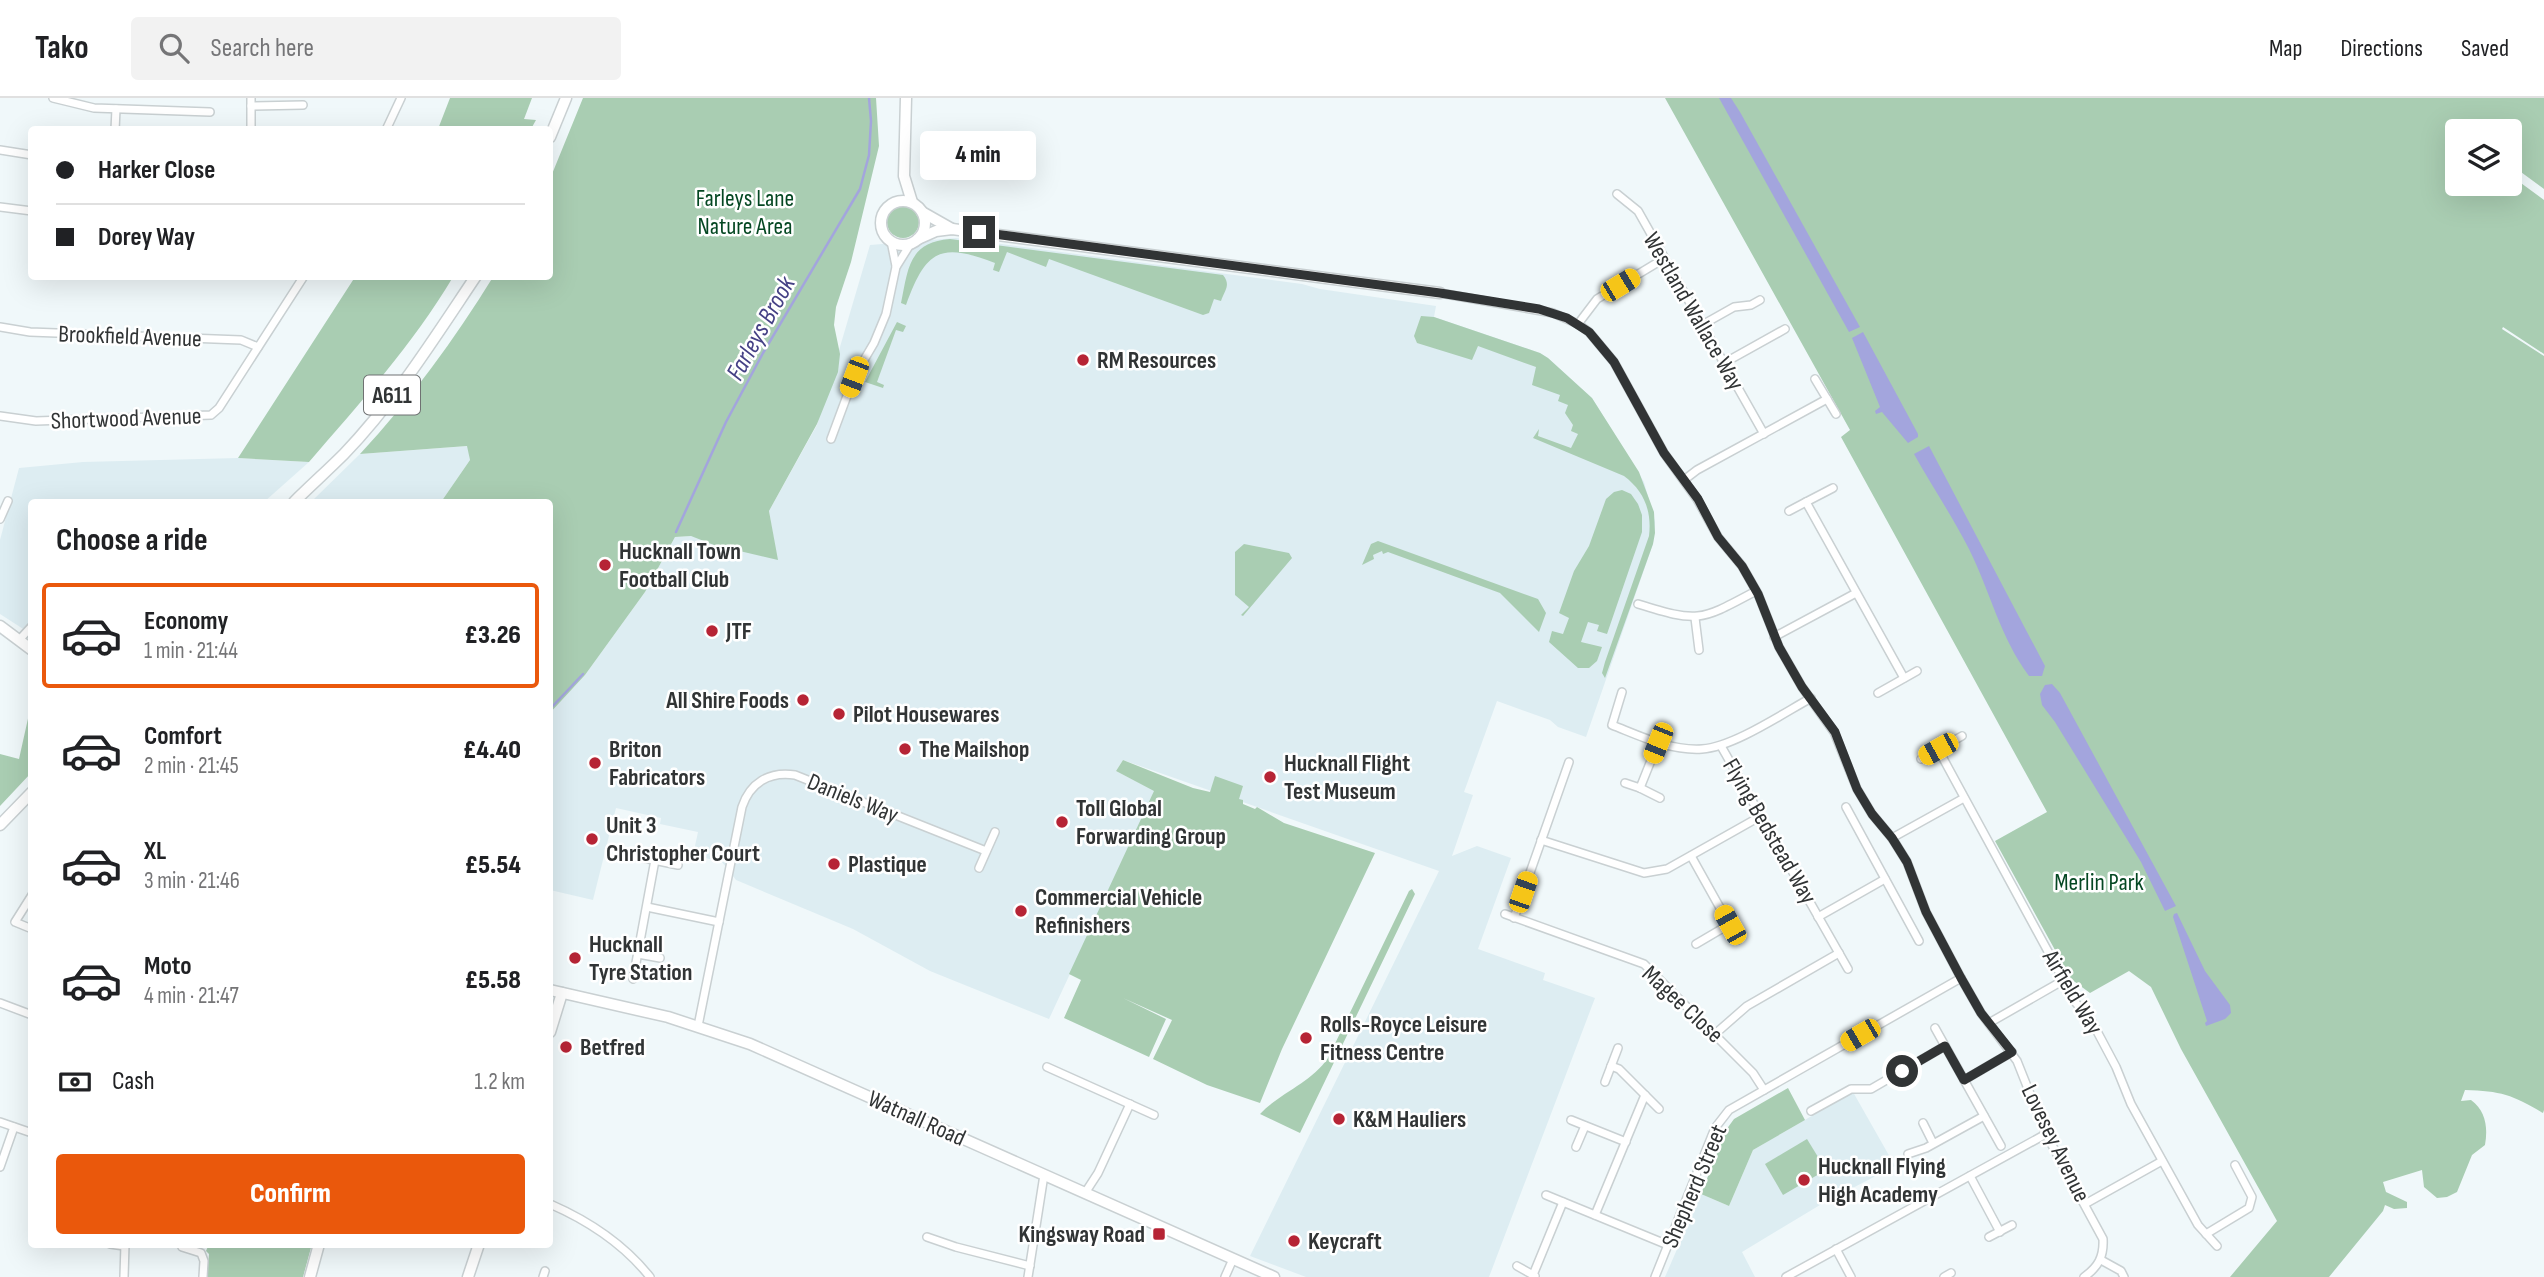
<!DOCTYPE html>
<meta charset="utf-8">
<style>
:root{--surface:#fff;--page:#f2f2f2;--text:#202124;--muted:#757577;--line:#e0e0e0;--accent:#ea580c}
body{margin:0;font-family:"Sofia Sans Condensed",sans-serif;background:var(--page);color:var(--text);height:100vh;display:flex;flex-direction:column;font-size:26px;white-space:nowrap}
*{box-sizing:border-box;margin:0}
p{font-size:23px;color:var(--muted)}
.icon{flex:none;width:38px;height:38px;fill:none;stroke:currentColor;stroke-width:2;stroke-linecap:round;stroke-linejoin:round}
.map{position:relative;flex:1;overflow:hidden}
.details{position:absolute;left:28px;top:401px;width:525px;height:749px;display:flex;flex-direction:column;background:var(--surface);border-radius:7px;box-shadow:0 7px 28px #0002}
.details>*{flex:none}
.banner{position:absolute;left:28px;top:28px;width:525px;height:154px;border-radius:7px;box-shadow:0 7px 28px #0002;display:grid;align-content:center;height:154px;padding:0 28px;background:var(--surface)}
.buttons{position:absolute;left:2445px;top:21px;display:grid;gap:14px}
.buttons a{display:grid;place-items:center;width:77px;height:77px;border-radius:7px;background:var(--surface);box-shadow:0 7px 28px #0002;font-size:35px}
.end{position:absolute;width:32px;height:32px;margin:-16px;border:9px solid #313435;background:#fff;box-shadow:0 0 0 4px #fff}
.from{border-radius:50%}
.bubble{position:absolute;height:49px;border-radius:7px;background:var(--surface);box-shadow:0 7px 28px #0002;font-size:23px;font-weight:800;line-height:49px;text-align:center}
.car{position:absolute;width:21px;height:42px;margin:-21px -10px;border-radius:9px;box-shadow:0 0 5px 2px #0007;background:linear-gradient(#f5c518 24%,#345 0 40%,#f5c518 0 76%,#345 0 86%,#f5c518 0)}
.banner b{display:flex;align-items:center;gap:24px;height:66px;font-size:26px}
.banner b+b{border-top:2px solid var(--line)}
.banner i{width:18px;height:18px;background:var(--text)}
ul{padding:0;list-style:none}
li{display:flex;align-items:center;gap:21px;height:105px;margin:0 14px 10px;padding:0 14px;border:4px solid transparent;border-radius:7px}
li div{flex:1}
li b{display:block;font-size:26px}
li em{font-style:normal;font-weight:800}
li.on{border-color:var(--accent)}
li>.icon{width:63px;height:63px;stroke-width:1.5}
h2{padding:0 28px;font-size:32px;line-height:84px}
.pay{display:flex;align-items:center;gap:18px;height:77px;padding:0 28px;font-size:26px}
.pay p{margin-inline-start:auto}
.action{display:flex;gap:14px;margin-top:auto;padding:14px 28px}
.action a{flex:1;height:80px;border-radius:7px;background:var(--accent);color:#fff;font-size:28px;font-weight:800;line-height:80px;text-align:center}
header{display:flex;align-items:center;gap:42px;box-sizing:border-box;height:98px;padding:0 35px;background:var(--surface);border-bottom:2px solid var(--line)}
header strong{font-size:33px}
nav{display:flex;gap:38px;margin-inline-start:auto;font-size:24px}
.search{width:490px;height:63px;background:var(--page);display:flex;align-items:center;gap:18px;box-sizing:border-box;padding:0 24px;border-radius:7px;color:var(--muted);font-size:26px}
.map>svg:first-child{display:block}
.built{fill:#ddedf2}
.green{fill:#a9cdb2}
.water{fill:#a3a5dd}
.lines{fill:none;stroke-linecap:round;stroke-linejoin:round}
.stream{stroke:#a3a5dd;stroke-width:2.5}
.street-casing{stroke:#c9d0d2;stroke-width:10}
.secondary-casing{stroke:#c9d0d2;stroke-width:13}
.primary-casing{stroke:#c9d0d2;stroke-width:13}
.street{stroke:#fff;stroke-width:7}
.secondary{stroke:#fff;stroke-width:10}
.primary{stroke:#fff;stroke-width:10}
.route{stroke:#313435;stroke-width:9}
.poi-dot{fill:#b62435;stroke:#fff;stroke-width:2.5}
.labels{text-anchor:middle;stroke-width:5;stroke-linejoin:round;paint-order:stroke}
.shield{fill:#fff;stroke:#6f7172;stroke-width:2}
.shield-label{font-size:23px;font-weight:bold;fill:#313435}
.park-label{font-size:24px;fill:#044722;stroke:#fff}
.street-label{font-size:24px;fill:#313435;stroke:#fff}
.poi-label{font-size:24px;font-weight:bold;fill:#313435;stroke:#fff;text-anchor:start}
.water-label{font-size:26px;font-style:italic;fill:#454185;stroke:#fff}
</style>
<header>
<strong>Tako</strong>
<div class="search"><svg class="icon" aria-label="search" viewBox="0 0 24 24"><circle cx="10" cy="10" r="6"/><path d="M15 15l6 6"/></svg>Search here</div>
<nav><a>Map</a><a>Directions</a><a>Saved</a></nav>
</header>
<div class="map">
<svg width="2544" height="1179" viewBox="0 0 2544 1179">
<rect width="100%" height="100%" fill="#f0f8fa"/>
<g class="built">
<polygon points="956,140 1302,186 1320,191 1436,208 1434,219 1540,255 1548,260 1592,300 1644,384 1655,424 1653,446 1586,639 1558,629 1550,622 1497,603 1464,694 1473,697 1452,758 1477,748 1511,760 1478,851 1545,875 1543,882 1595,900 1489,1179 1306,1179 1250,1158 1439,773 1123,662 1116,673 1155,693 1049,921 930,873 853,831 736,782 722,764 693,757 698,734 660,726 661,720 616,710 593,802 550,792 550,615 585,577 645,494 675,439 691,438 777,461 769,413 817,327 870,147"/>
<polygon points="468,348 470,362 441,404 311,404 360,356"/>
<polygon points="238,360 309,364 264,404 32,404 31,536 0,516 0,442 19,370 83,364"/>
<polygon points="1853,994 1895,1068 1820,1107 1742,1154 1755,1179 1665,1179 1701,1096 1729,1108 1753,1052"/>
</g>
<g class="green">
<polygon points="450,0 532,0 524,21 536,22 531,31 438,31"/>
<path d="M583,0h293l3,48 -28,116 -15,45 -2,18 6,29 -2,18 -21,52 -48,87 9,49 -64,-15 -23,-9 -16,1 -30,55 -60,83 -35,38v-211h-109l29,-42 -3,-14 -107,8c51,-55 94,-114 133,-177l57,-1v-97z"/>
<path d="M1665,0h879v91l-34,-25v-33h-53v53h53v-9l34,25v154l-41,-27 -1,2 42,27v754l-1,3c-30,-18 -42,-22 -78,-23l-4,11 10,-1c15,11 17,28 14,45l-13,10 -15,37 -10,5 -10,1 -13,-11 -2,-17 -39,12 3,10 21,10v6l-13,1 -9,-4 -2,6 -54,66h-99l47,-56 -96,-172 -30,-62 -22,-16 -39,22 -19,-14 -76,-138 52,-29 -206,-375 9,-7z"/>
<circle cx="903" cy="124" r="16"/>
<path d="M950,141l273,36c8,10 2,15 -2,26l-7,-2 -5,14 -6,2 -154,-56 -3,8 -39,-15 -8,20 -6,-2 2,-7c-55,-21 -69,-13 -89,42l-5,-2c7,-33 7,-61 49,-64z"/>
<path d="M355,179h98c-40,67 -93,126 -144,185l-71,-4z"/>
<path d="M1421,218l13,1 106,36 8,5 44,40 47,74 15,40 1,21 -2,11 -48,134 -3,-5 3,-11 44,-126c3,-25 -5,-45 -25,-60l-91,-38 6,-9 -1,7 33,12 7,-14 -7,-3 2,-6 -8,-12 3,-8 -10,-4 2,-6 -28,-10 4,-18 -58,-21 -6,14 -55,-17 -3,-7z"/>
<polygon points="897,224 906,228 903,234 896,232 877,284 884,287 883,290 865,284"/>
<polygon points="1622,392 1631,396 1638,406 1642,417 1642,434 1607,536 1597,533 1599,527 1588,524 1581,544 1602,549 1597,563 1589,570 1578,570 1549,544 1552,533 1563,536 1569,520 1559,515 1574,473 1589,448 1606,401 1614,394"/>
<polygon points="1378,443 1538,501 1546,515 1539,534 1500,495 1388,454 1383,456 1382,453 1373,457 1374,461 1362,467 1371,446"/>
<polygon points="1244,446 1289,455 1292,460 1243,518 1241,517 1249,509 1235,497 1235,454"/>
<polygon points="31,607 31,675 0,708 0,656 19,661"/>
<polygon points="1123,662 1193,690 1210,694 1215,678 1243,688 1239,701 1243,702 1243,706 1255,711 1257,709 1284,725 1375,755 1282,951 1260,1005 1207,987 1153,961 1172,922 1123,900 1166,921 1149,959 1064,920 1081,882 1069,876 1154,693 1116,673"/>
<path d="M1412,791l3,5 -115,239 -40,-19c21,-22 51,-31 68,-56l81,-167z"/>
<polygon points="1788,990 1805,1022 1753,1052 1729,1108 1701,1096 1726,1032 1734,1021"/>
<polygon points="1807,1041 1826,1072 1783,1097 1765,1066"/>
<polygon points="209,1146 312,1146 303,1179 207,1179 209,1156 206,1153"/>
</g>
<g class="water">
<polygon points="1719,0 1731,0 1740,14 1860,229 1849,234"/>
<polygon points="1863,234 1918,336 1918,339 1908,345 1882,314 1876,316 1875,313 1880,309 1852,240"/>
<path d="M1929,348l116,220 -3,10h-13c-29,-39 -39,-85 -60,-127 -17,-33 -37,-63 -55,-95z"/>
<polygon points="2052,586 2060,595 2176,808 2165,813 2141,764 2055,624 2042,607 2040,596 2045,587"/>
<polygon points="2177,815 2205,873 2230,907 2231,915 2225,921 2206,928 2205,925 2207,923 2173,819 2174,816"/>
</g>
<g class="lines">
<g class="stream">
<polyline points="676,434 726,324 763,255 860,91 869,57 871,23 869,0"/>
<polyline points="550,611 583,576"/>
</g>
<defs>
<g id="street">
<polyline points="53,0 94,10 210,14"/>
<polyline points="251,0 251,32"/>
<polyline points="251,8 303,7"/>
<polyline points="115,32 116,11"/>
<polyline points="386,32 401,0"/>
<polyline points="0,52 32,57"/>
<polyline points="1617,96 1638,113 1764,336"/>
<polyline points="0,109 32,113"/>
<polyline points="891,143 896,168"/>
<path d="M1440,195l113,20 25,11 11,8 25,30 50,91 33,46 21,38 24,29 16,28 21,53 23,40 32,45 23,57 15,25 20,24 15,24 19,50 35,66 20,35 36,48 29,73 57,105c1,18 -5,28 -19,38"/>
<polyline points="1578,226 1597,201 1665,160"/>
<polyline points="1702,227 1734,209 1751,207 1760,202"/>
<polyline points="0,229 30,234 241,242 258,249"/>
<polyline points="1724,265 1785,231"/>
<polyline points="1815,281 1836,316"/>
<polyline points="0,318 36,323 211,317 219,310 304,178"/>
<polyline points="831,341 854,279 874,245 886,216 896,169 911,145"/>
<polyline points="1684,382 1697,372 1827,301"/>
<polyline points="1833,390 1806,404 1904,580"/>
<polyline points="1789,413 1806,404"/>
<polyline points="0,421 8,403"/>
<path d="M1638,506c61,19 62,17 118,-13"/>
<polyline points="1695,520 1699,552"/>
<polyline points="1774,539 1856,495"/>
<polyline points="20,541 32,528"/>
<path d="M1622,594l-10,33c28,11 58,26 90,24 31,-2 80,-35 109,-51"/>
<polyline points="1878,595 1917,573"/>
<polyline points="1721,648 1848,871"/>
<polyline points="1938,651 2076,905 2091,922 2116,969 2131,1006 2198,1127 2217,1148"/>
<polyline points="1921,661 1962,638"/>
<polyline points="1625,685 1640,690 1658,645"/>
<polyline points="1640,690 1660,700"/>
<polyline points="1846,709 1919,843"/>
<polyline points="1892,740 1964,700"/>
<polyline points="1541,742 1644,775 1667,771 1761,718"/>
<polyline points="634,758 678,767"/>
<polyline points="1691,758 1738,842"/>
<polyline points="979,770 995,734"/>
<polyline points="32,797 15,824 32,831"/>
<polyline points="647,809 719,824"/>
<polyline points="1505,816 1644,866 1753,975 1764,992"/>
<polyline points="1818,819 1885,781"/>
<polyline points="1514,820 1569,664"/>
<polyline points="1696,846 1730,826"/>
<polyline points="638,856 660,860"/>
<polyline points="633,881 655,762"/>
<polyline points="0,905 32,917"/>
<polyline points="1989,925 2064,882"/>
<path d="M698,928l44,-219c8,-24 27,-36 53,-32l191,76"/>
<polyline points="1935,930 2001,1048"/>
<polyline points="1715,936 1747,908 1839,855"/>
<polyline points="1611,968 1619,971 1659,1011"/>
<polyline points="1047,969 1154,1017"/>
<polyline points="1964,982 2012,954"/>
<polyline points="1605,984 1618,950"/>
<polyline points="1811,1013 1851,991 1871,991 1945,948"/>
<polyline points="1571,1022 1626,1044"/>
<polyline points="0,1024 32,1035"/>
<polyline points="1923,1025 1933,1045"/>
<polyline points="1576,1049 1585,1028"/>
<polyline points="1908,1056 1926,1050 1984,1018"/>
<polyline points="0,1069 14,1029"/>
<polyline points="1970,1078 2000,1134"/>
<polyline points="1085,1095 1098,1075 1130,1006"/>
<polyline points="1546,1097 1668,1147"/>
<path d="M550,1106c39,17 73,39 100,73"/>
<polyline points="2085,1106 2162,1063"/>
<polyline points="1595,1117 1645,997"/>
<polyline points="2206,1136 2249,1110 2252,1099 2235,1067"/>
<polyline points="927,1139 956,1149 1030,1168"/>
<polyline points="1989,1139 2012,1127"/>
<polyline points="110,1146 124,1148"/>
<polyline points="182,1149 201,1155 204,1163 203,1179"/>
<polyline points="1836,1151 1851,1179"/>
<polyline points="2101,1162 2121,1173 2124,1179"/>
<polyline points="1517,1168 1535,1178"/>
<polyline points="1533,1177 1563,1104"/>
<polyline points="124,1179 125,1146"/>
<polyline points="543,1179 545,1173"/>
<polyline points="1028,1179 1044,1077"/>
<polyline points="1225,1179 1233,1161"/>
<polyline points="1655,1179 1715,1030 1729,1012 1961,880"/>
<polyline points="1786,1179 2046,1036"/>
<polyline points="1944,1179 1951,1175"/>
</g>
<g id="secondary">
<polyline points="906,0 904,78 912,104"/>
<circle cx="903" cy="125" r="22"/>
<polyline points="922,114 952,131"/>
<polyline points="918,141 936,133 952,131 1440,195"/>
<polyline points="0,528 32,552"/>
<polyline points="550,892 668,919 750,946 1274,1179"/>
<polyline points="550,934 562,895"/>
<polyline points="310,1179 319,1146"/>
<polyline points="468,1179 479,1146"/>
</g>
<g id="primary">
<polyline points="550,39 566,0"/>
<path d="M294,404c16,-16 34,-32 50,-48 51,-53 91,-117 132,-178"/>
<polyline points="0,727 32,694"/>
</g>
</defs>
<use href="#street" class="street-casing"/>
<use href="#secondary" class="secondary-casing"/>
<use href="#primary" class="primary-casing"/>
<use href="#street" class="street"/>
<use href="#secondary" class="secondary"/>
<use href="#primary" class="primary"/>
</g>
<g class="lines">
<polyline class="route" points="979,134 1440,195 1539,211 1567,220 1589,234 1614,264 1664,355 1698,401 1718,439 1742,468 1758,496 1779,549 1802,589 1835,634 1857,691 1872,716 1892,740 1907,764 1926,814 1961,880 1981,915 2012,954 1964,982 1945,948 1902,973"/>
</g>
<g class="poi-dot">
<circle cx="1083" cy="262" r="7"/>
<circle cx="605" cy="467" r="7"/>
<circle cx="712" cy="533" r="7"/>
<circle cx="803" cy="602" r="7"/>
<circle cx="839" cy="616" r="7"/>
<circle cx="905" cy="651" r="7"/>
<circle cx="595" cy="665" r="7"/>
<circle cx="1270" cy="679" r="7"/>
<circle cx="1062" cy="724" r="7"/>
<circle cx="592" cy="741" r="7"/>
<circle cx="834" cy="766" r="7"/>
<circle cx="1021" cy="813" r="7"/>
<circle cx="575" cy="860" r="7"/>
<circle cx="1306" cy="940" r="7"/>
<circle cx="566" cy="949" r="7"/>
<circle cx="1339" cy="1021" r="7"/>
<circle cx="1804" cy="1082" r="7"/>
<rect x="1152" y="1129" width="14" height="14" rx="3.5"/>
<circle cx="1294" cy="1143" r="7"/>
</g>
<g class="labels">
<rect class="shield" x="364" y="277.5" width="56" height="39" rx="5"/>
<g class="shield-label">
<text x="392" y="305">A611</text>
</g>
<g class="park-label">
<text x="745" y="108">Farleys Lane<tspan x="745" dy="28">Nature Area</tspan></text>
<text x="2099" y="792">Merlin Park</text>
</g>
<g class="street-label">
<text transform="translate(1694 213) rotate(60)" y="8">Westland Wallace Way</text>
<text transform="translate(130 238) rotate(2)" y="8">Brookfield Avenue</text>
<text transform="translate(126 320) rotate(-2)" y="8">Shortwood Avenue</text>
<text transform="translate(853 700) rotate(22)" y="8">Daniels Way</text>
<text transform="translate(1770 733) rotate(60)" y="8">Flying Bedstead Way</text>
<text transform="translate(2073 894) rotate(59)" y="8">Airfield Way</text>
<text transform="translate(1683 906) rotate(43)" y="8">Magee Close</text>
<text transform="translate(917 1020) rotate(24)" y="8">Watnall Road</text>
<text transform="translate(2056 1045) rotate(64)" y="8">Lovesey Avenue</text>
<text transform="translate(1694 1088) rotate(-67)" y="8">Shepherd Street</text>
</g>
<g class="poi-label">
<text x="1097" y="270">RM Resources</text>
<text x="619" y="461">Hucknall Town<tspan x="619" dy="28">Football Club</tspan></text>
<text x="726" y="541">JTF</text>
<text x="789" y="610" text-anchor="end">All Shire Foods</text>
<text x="853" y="624">Pilot Housewares</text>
<text x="609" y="659">Briton<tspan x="609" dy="28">Fabricators</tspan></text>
<text x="919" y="659">The Mailshop</text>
<text x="1284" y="673">Hucknall Flight<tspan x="1284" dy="28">Test Museum</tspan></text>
<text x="1076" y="718">Toll Global<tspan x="1076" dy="28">Forwarding Group</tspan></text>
<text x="606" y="735">Unit 3<tspan x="606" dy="28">Christopher Court</tspan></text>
<text x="848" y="774">Plastique</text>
<text x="1035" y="807">Commercial Vehicle<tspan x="1035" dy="28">Refinishers</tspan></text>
<text x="589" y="854">Hucknall<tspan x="589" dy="28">Tyre Station</tspan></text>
<text x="1320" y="934">Rolls-Royce Leisure<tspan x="1320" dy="28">Fitness Centre</tspan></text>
<text x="580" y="957">Betfred</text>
<text x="1353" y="1029">K&amp;M Hauliers</text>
<text x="1818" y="1076">Hucknall Flying<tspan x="1818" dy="28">High Academy</tspan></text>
<text x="1145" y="1144" text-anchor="end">Kingsway Road</text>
<text x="1308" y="1151">Keycraft</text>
</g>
<g class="water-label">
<text transform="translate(760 230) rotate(-61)" y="9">Farleys Brook</text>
</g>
</g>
</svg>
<div class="buttons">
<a><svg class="icon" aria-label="layers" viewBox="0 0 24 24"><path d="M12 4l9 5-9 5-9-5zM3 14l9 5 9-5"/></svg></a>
</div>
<i class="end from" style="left:1902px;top:973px"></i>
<i class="end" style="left:979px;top:134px"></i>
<div class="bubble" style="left:920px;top:33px;width:116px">4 min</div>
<i class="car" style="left:1620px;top:187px;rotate:59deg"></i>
<i class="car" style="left:854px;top:279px;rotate:201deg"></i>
<i class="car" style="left:1658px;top:645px;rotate:202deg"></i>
<i class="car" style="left:1938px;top:651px;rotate:241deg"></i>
<i class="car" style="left:1523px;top:794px;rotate:19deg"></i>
<i class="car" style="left:1730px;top:827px;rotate:331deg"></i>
<i class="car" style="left:1860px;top:937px;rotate:240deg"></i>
<div class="banner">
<b><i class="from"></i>Harker Close</b>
<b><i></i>Dorey Way</b>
</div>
<section class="details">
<h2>Choose a ride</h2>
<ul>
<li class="on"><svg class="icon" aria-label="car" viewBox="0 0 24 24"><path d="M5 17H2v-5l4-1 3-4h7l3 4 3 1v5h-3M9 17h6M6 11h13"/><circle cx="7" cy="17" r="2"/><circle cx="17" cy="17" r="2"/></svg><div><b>Economy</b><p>1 min · 21:44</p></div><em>£3.26</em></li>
<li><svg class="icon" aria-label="car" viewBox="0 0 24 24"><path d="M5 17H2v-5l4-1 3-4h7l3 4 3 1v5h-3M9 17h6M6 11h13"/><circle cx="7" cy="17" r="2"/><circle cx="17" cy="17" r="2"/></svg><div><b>Comfort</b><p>2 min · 21:45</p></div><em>£4.40</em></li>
<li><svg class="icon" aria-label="car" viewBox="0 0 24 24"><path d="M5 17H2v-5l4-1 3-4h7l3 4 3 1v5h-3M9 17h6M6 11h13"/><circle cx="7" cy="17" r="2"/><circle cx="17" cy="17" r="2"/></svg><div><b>XL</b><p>3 min · 21:46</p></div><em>£5.54</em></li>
<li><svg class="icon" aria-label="car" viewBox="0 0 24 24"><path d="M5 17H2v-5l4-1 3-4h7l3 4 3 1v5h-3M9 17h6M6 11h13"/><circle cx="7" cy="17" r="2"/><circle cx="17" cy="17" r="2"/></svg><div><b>Moto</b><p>4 min · 21:47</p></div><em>£5.58</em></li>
</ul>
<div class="pay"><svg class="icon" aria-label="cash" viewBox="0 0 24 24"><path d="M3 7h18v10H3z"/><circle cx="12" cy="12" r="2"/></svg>Cash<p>1.2 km</p></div>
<div class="action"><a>Confirm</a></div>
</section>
</div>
